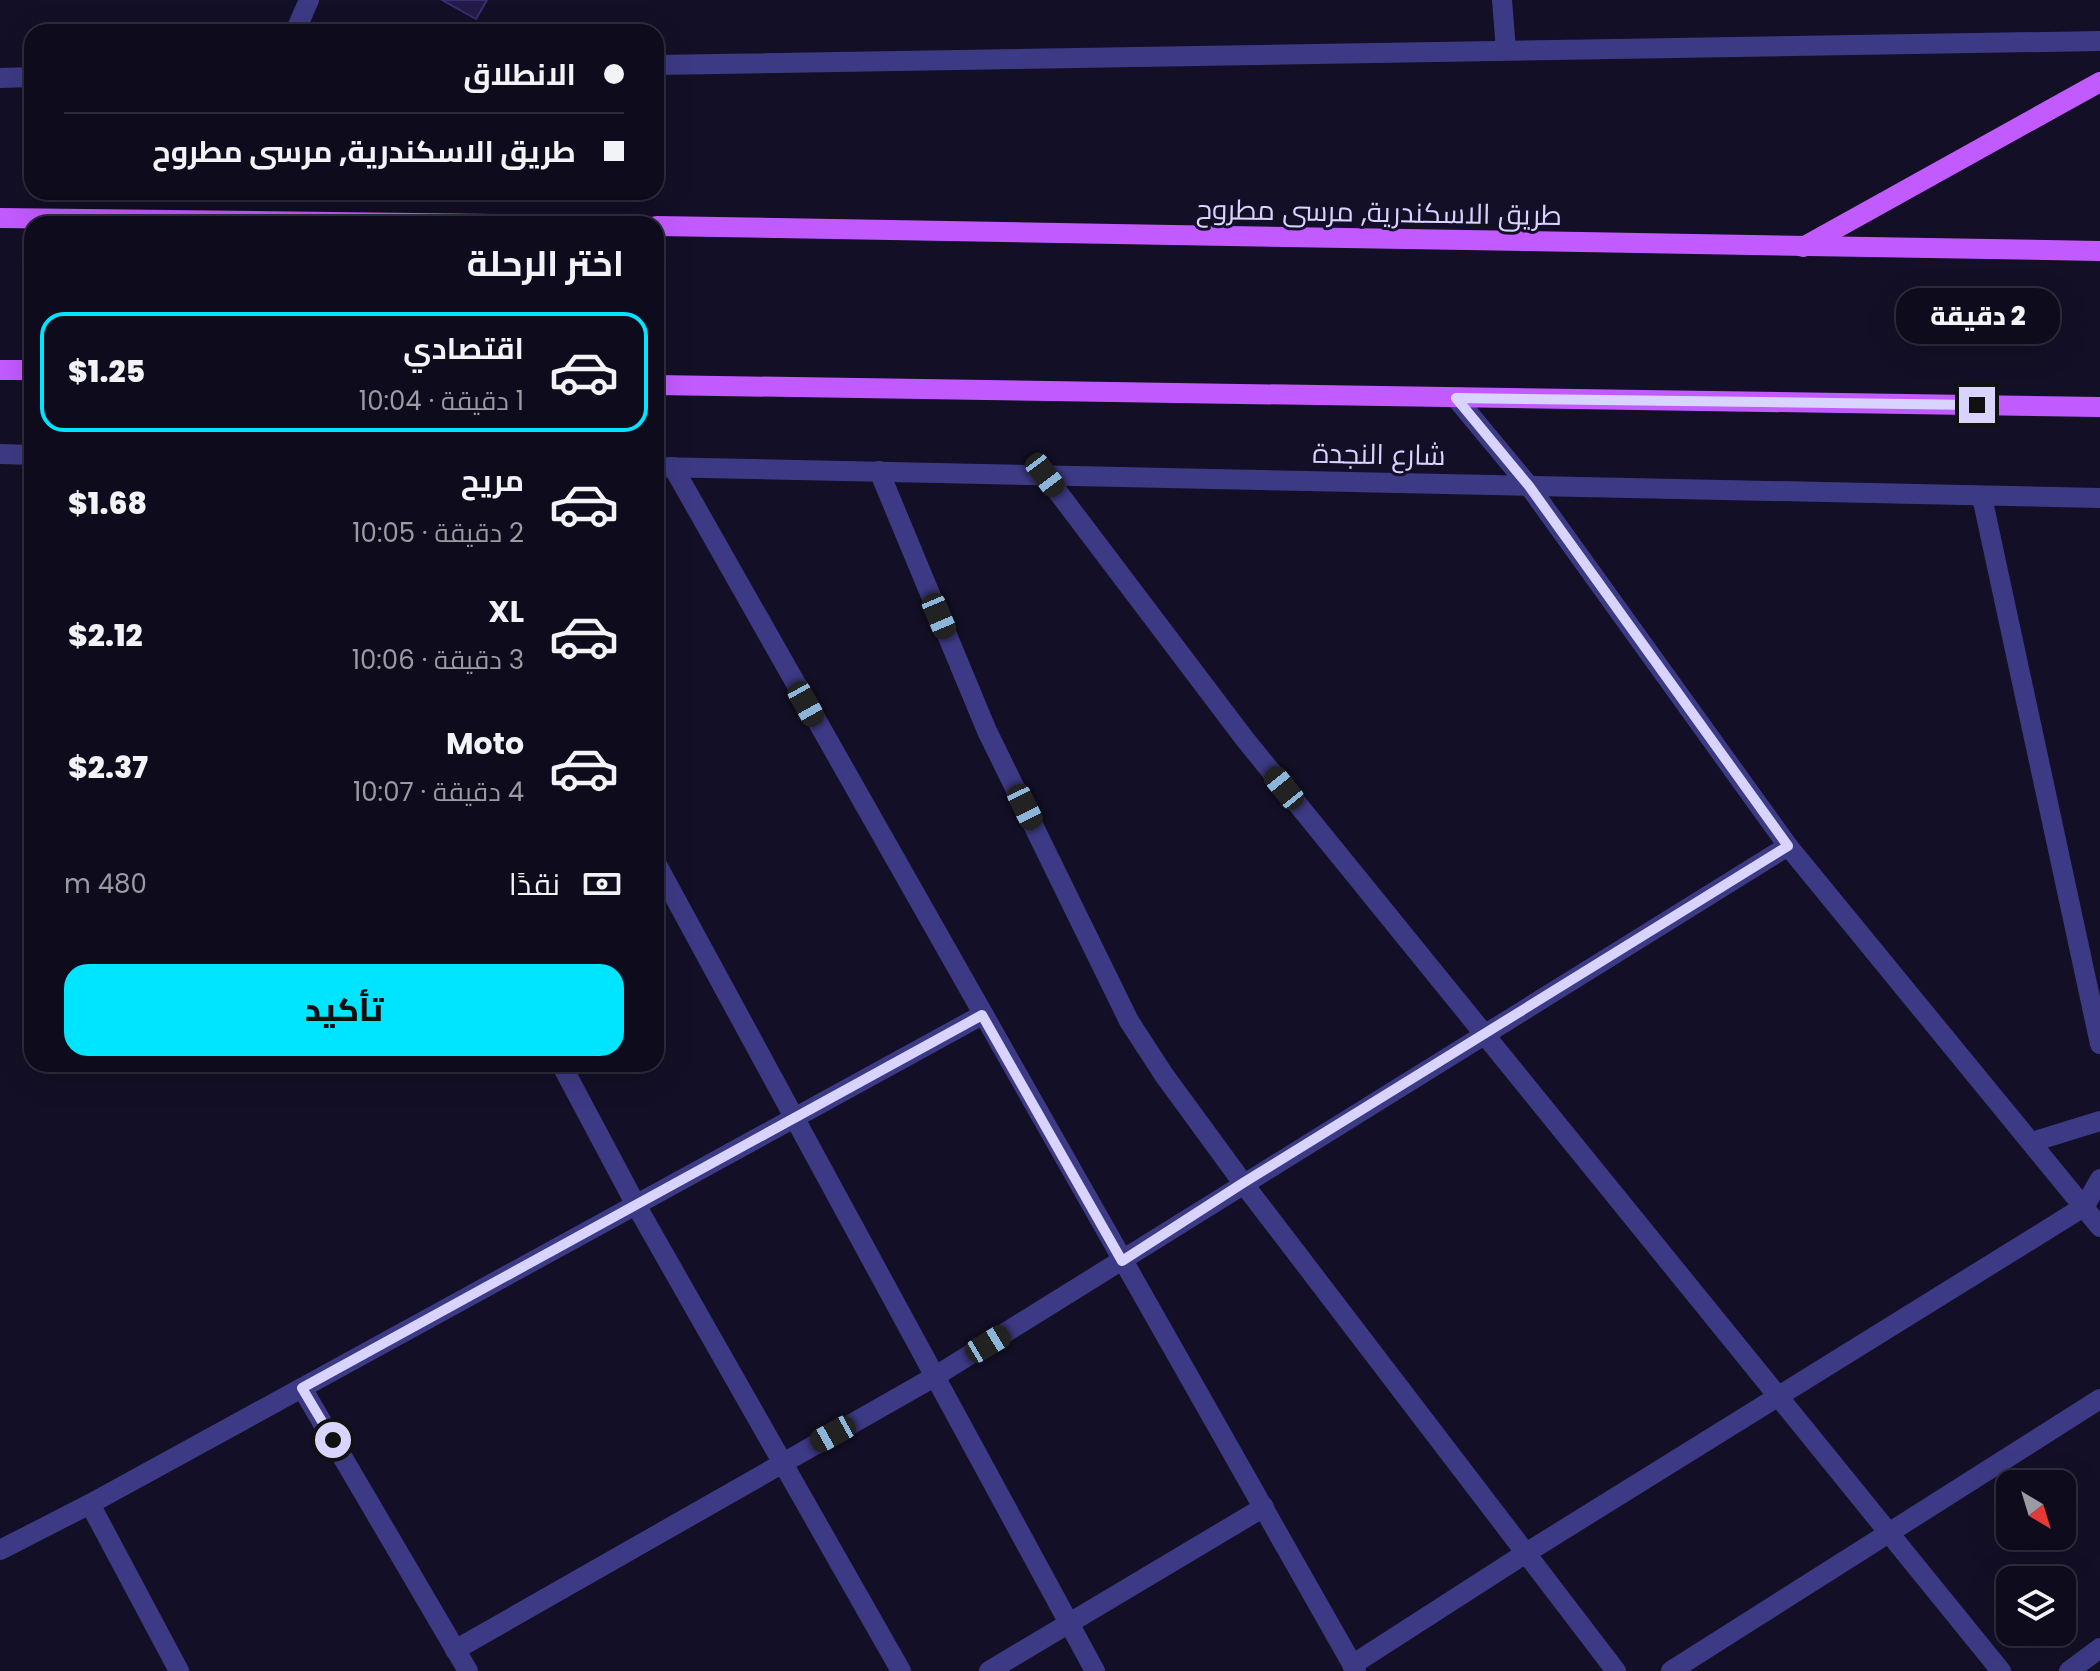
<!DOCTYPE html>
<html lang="ar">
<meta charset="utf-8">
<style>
:root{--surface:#0e0b1c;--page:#171425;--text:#f1f3f6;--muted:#9b9ba3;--line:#2e2b3b;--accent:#00e5ff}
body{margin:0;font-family:Poppins,Cairo,sans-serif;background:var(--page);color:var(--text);direction:rtl;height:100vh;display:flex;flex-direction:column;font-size:30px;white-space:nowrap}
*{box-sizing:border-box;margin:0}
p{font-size:26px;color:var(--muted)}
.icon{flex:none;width:44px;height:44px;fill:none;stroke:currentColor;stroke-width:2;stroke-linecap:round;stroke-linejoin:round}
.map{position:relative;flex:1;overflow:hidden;direction:ltr}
.sheet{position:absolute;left:24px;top:216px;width:640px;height:856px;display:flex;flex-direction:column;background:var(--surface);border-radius:24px;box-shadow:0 8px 32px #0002,0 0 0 2px var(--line);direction:rtl}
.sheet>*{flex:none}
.top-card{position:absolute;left:24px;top:24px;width:640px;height:176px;border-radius:24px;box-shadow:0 8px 32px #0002,0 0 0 2px var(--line);direction:rtl;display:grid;align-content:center;height:176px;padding:0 40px;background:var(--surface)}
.needle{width:52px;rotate:142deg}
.fabs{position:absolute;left:1996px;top:1470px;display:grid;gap:16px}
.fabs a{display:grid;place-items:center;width:80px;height:80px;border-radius:16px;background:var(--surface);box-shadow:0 8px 32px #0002,0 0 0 2px var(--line);font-size:40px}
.end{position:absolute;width:36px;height:36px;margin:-18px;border:10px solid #d9d4ff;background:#111;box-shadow:0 0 0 4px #111}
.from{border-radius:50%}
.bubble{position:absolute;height:56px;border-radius:24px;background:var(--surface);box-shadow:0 8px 32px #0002,0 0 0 2px var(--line);font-size:26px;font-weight:800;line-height:56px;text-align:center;direction:rtl}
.car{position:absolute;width:24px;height:48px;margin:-24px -12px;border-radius:10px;box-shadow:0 0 6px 2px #0007;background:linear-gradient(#222 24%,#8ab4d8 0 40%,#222 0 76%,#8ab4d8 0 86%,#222 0)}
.top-card b{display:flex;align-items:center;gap:28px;height:76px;font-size:30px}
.top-card b+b{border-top:2px solid var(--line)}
.top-card i{width:20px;height:20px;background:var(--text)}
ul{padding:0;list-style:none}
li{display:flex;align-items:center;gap:24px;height:120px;margin:0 16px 12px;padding:0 24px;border:4px solid transparent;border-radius:24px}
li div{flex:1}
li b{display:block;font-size:30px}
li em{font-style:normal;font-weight:800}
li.selected{border-color:var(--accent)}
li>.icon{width:72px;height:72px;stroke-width:1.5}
h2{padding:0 40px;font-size:36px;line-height:96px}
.pay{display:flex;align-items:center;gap:20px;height:88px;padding:0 40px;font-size:30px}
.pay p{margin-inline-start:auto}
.button{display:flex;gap:16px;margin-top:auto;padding:16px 40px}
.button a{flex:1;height:92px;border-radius:24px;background:var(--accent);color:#111;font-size:32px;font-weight:800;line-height:92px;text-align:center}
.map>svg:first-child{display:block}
.building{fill:#241b47;stroke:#3b2d73;stroke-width:2}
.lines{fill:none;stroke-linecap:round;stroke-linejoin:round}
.minor{stroke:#3d3a85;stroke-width:20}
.primary{stroke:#c25bff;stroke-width:20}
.route{stroke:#d9d4ff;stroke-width:10}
.labels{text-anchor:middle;stroke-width:6;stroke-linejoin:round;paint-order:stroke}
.street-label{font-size:28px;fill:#d9d4ff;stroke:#130f26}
</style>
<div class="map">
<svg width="2100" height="1671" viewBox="0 0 2100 1671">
<rect width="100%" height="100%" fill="#130f26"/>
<polygon class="building" points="442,0 487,0 476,19"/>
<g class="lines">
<g class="minor">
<polyline points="1502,0 1506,50"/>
<polyline points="295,32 309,0"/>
<polyline points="656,65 2100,41"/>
<polyline points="0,78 32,77"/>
<polyline points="1456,398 1529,486 1788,846 2100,1227"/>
<polyline points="0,454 32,455"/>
<polyline points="656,467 2100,498"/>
<polyline points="673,467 1356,1671"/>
<polyline points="879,471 987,731 1129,1021 1164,1075 1243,1183 1616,1671"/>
<polyline points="1045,475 1244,738 2001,1671"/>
<polyline points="1982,497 2100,1044"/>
<polyline points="656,863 1095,1671"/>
<polyline points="561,1064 636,1205 901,1671"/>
<polyline points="2032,1142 2100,1121"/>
<polyline points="302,1388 468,1671"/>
<polyline points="90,1504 179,1671"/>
<polyline points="0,1550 90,1504 982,1015"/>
<polyline points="455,1650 934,1377 1788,846"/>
<polyline points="1352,1665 1526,1553 2085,1206 2100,1179"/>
<polyline points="989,1671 1264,1507"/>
<polyline points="1671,1671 2100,1399"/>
<polyline points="2069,1671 2100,1648"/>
</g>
<g class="primary">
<polyline points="0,218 494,224"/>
<polyline points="656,226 2100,251"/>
<polyline points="1803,247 2100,82"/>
<polyline points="0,370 32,370"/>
<polyline points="656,385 2100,407"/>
</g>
</g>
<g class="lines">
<polyline class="route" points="333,1440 302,1388 982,1015 1122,1261 1243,1183 1788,846 1529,486 1456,398 1977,405"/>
</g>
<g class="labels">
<g class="street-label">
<text transform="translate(1379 212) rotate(1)" y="10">طريق الاسكندرية, مرسى مطروح</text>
<text transform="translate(1379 454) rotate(1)" y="10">شارع النجدة</text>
</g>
</g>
</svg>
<div class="fabs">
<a><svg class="needle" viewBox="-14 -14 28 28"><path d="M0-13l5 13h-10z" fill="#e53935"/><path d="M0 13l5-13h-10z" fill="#9b9ba3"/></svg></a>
<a><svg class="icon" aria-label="layers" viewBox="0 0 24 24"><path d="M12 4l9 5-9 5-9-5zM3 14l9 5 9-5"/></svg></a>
</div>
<i class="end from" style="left:333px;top:1440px"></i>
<i class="end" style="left:1977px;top:405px"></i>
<div class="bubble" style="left:1896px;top:288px;width:164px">2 دقيقة</div>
<i class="car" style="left:1045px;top:475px;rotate:143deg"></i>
<i class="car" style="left:939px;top:616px;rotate:157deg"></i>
<i class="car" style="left:806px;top:704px;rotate:151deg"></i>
<i class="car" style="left:1284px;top:788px;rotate:321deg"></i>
<i class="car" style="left:1025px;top:807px;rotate:154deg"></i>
<i class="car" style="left:988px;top:1344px;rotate:59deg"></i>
<i class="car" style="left:833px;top:1434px;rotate:241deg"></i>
<div class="top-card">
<b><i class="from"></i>الانطلاق</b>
<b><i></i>طريق الاسكندرية, مرسى مطروح</b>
</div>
<section class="sheet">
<h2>اختر الرحلة</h2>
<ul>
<li class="selected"><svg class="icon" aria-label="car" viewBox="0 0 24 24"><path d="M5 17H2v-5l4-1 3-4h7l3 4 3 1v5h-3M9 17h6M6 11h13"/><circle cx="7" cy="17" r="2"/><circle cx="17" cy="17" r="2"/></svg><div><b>اقتصادي</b><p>1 دقيقة · 10:04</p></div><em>$1.25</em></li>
<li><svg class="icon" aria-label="car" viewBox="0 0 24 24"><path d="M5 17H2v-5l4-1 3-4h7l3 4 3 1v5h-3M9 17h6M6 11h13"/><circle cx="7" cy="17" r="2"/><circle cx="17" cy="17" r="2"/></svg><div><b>مريح</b><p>2 دقيقة · 10:05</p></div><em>$1.68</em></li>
<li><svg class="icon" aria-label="car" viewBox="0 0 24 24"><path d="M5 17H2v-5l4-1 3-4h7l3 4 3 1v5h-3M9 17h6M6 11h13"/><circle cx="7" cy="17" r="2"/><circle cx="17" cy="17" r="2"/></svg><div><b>XL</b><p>3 دقيقة · 10:06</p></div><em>$2.12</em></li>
<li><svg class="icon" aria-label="car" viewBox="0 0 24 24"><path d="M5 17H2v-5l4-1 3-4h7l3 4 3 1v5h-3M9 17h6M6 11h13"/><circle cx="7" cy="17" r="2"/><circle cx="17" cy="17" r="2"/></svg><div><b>Moto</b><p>4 دقيقة · 10:07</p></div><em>$2.37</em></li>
</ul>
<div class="pay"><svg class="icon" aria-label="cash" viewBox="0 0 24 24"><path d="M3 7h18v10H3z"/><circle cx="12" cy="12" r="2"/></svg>نقدًا<p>480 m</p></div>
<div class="button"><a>تأكيد</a></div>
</section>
</div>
